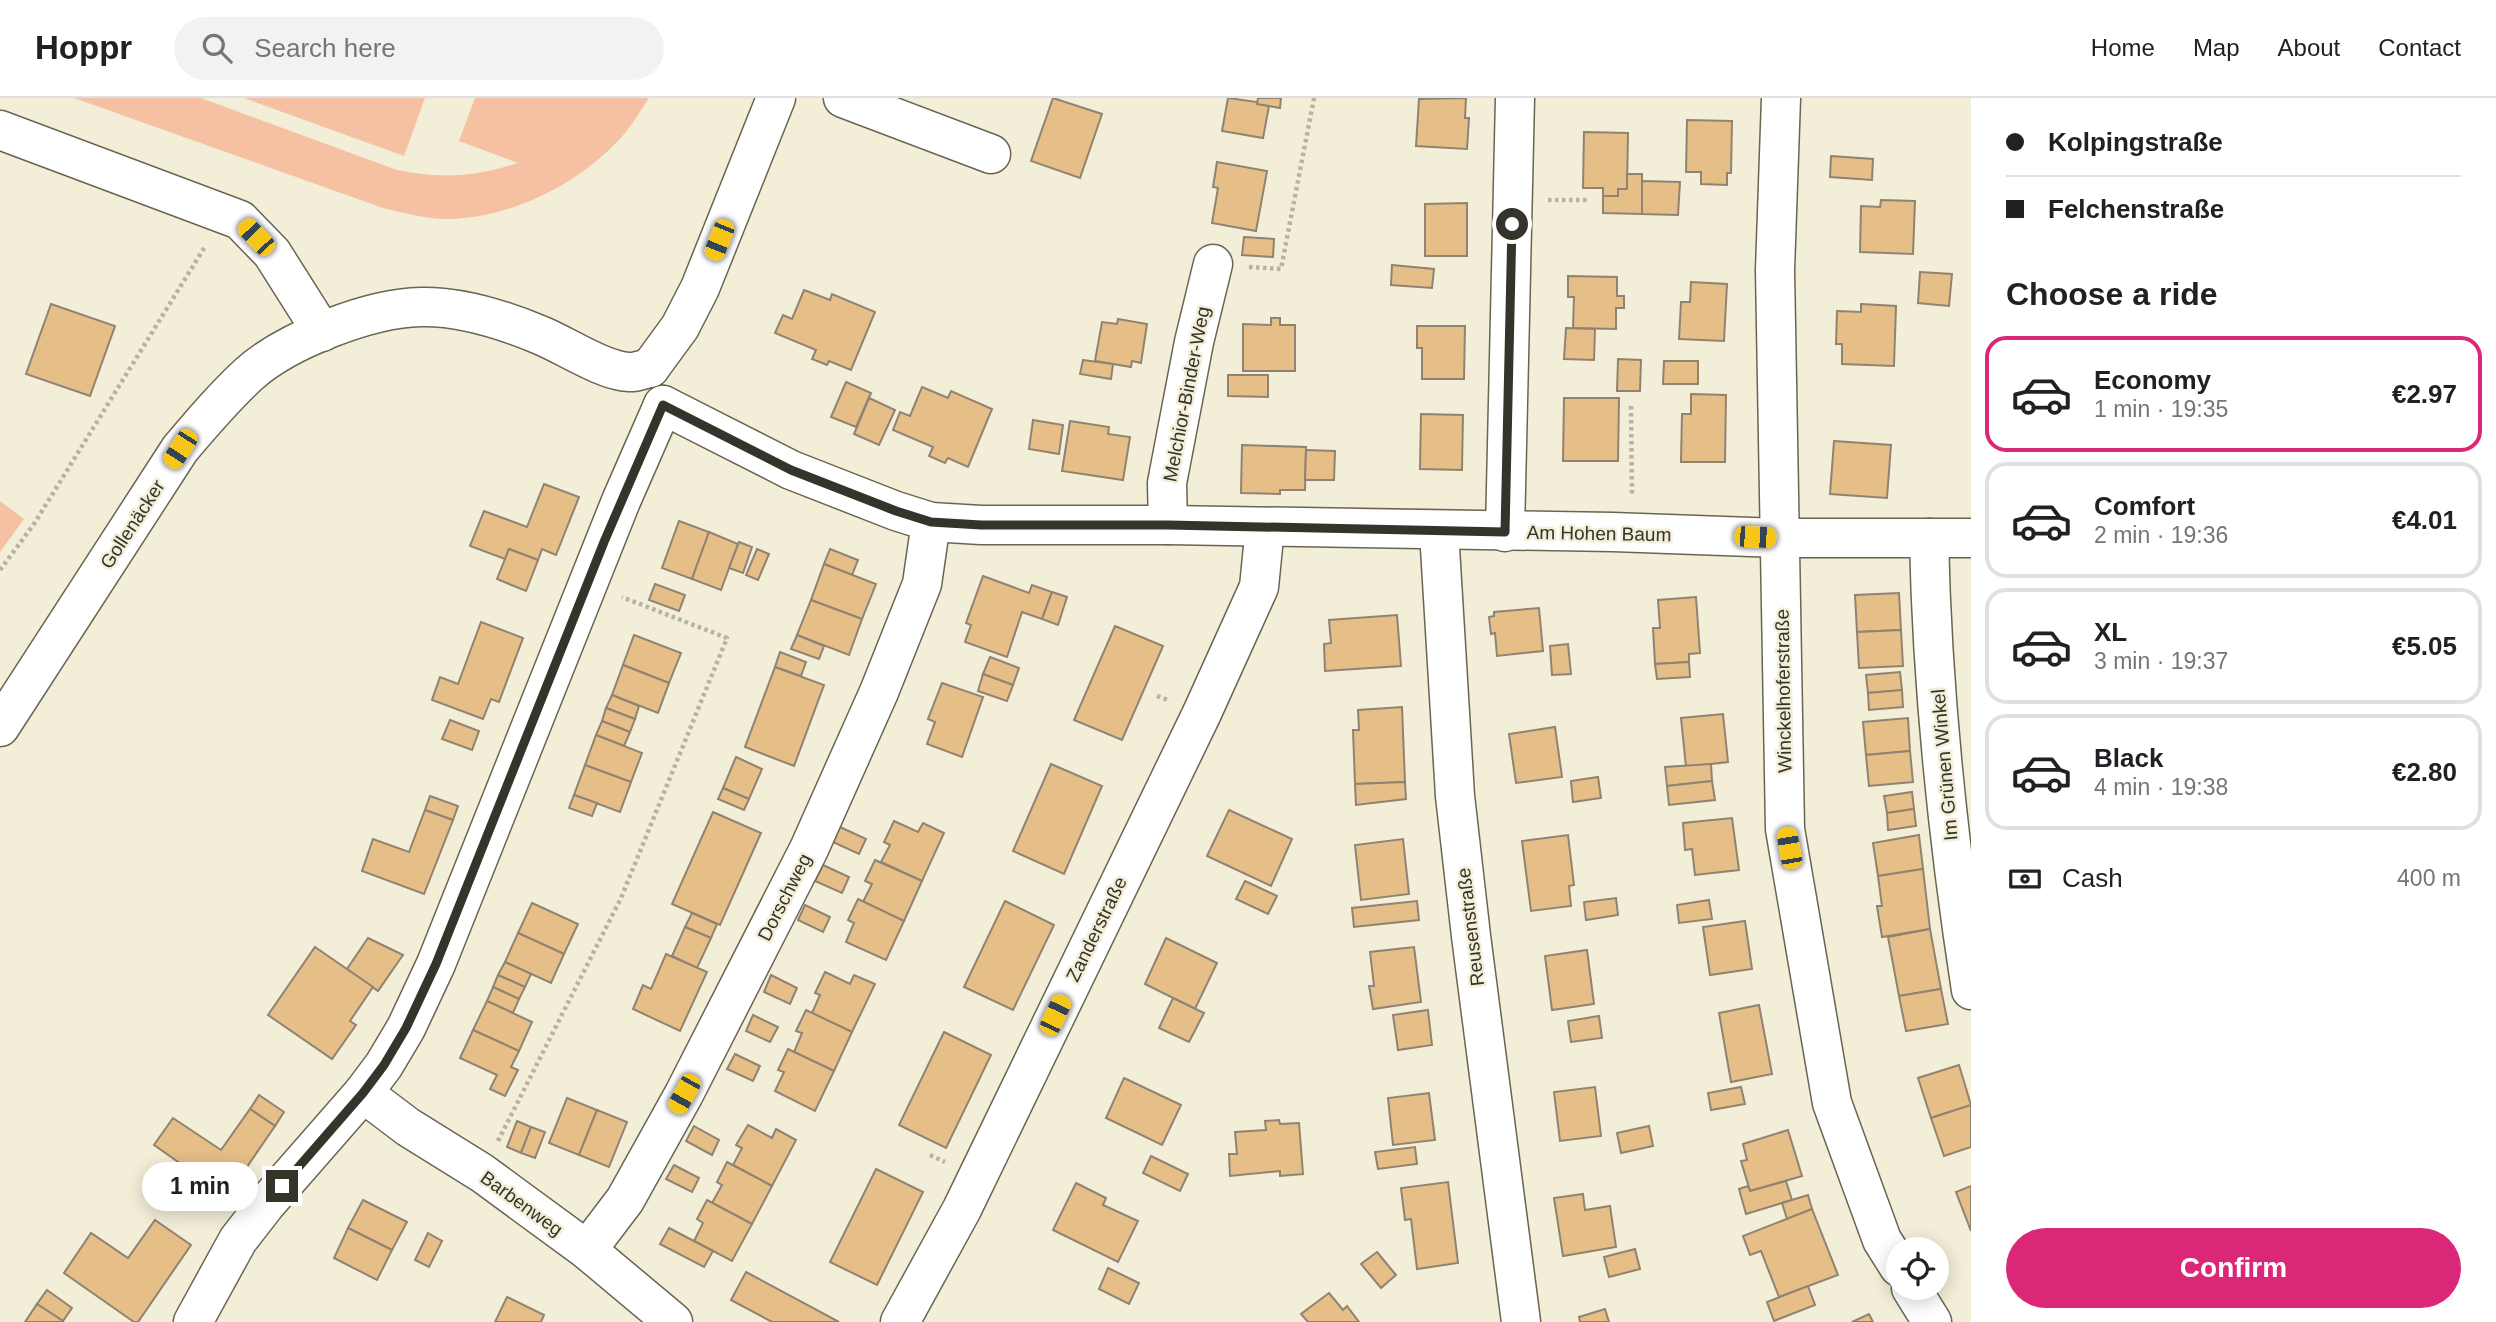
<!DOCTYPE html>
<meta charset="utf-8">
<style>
:root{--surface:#fff;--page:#f2f2f2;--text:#202124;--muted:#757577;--line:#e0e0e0;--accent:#db2777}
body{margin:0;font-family:Helvetica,sans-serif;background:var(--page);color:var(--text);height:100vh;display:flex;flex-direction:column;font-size:26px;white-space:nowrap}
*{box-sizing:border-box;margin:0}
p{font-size:23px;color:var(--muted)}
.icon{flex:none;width:38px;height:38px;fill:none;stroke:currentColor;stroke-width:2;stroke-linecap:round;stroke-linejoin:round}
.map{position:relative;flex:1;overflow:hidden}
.sheet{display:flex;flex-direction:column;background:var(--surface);width:525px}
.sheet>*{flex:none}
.guide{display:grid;align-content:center;height:154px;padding:0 35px;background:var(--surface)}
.buttons{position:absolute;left:1886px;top:1139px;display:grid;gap:14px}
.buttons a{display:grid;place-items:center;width:63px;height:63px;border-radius:50%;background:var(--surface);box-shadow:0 4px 18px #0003;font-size:35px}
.end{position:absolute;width:32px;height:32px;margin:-16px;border:9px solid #35342b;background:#fff;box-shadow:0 0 0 4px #fff}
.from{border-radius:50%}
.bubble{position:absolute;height:49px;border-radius:24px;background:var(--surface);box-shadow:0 4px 18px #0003;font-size:23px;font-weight:700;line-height:49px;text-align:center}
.car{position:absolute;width:21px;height:42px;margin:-21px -10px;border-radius:9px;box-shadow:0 0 5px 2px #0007;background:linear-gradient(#f5c518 24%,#345 0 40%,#f5c518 0 76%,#345 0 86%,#f5c518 0)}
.guide b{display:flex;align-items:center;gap:24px;height:66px;font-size:26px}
.guide b+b{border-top:2px solid var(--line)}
.guide i{width:18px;height:18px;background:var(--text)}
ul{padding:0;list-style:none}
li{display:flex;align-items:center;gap:21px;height:116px;margin:0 14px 10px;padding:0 21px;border:4px solid var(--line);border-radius:21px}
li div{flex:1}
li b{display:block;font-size:26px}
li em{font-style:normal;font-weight:700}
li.active{border-color:var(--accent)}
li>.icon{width:63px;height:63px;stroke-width:1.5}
h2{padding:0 35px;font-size:32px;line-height:84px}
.pay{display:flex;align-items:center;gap:18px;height:77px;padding:0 35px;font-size:26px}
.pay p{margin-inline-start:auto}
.cta{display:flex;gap:14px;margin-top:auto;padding:14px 35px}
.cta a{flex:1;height:80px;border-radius:42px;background:var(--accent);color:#fff;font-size:28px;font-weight:700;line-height:80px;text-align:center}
header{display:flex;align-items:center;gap:42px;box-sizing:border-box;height:98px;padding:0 35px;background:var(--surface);border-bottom:2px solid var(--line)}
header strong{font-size:33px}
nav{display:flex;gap:38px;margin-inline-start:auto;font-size:24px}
.search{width:490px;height:63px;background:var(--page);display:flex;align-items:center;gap:18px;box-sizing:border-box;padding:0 24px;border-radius:38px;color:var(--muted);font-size:26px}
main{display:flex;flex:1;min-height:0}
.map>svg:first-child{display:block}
.green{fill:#f5c1a2}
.building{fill:#e6be88;stroke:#908372;stroke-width:2}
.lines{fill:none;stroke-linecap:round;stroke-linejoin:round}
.minor-casing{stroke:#696552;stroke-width:41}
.path{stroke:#b7b3a1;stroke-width:4.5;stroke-dasharray:3.5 3.5;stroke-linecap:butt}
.minor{stroke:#fff;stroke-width:38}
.route{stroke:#35342b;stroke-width:9}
.labels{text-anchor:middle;stroke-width:5;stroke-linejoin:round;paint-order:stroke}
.street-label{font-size:19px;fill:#35342b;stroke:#f3eed8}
</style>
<header>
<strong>Hoppr</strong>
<div class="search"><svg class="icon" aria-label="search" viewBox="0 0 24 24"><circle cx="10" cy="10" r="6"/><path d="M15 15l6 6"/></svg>Search here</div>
<nav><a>Home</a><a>Map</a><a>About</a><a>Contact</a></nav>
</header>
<main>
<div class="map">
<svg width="1971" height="1224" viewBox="0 0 1971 1224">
<rect width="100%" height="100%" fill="#f3eed8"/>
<g class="green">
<path d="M74,0h127l196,72c45,9 77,7 121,-7l-59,-22 16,-43h174c-10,15 -19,31 -31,43 -42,44 -106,76 -167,78 -23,1 -46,-6 -68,-11z"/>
<polygon points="244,0 425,0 404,58"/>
<polygon points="0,403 24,421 0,454"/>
</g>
<g class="building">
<polygon points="1053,0 1102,16 1080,80 1031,63"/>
<polygon points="1228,0 1257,4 1257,6 1269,8 1263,40 1222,33"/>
<polygon points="1258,0 1281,0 1280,10 1257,6"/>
<polygon points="1466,0 1465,20 1469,20 1467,51 1416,48 1419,1"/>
<polygon points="1687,22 1732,23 1731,75 1727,75 1727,87 1701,86 1701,74 1686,74"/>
<polygon points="1584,34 1628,35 1627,91 1618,91 1618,98 1603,98 1603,90 1583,90"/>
<polygon points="1831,58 1873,61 1872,82 1830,79"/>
<polygon points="1217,64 1267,73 1256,133 1212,125 1218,90 1213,89"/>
<polygon points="1627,76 1642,76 1642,116 1603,115 1603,98 1618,98 1618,91 1627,91"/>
<polygon points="1642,83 1680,84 1678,117 1642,116"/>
<polygon points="1881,102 1915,103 1913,156 1860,154 1861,108 1880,109"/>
<polygon points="1467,105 1467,158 1425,158 1425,106"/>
<polygon points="1244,139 1274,141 1273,159 1242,157"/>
<polygon points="1392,167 1434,171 1432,190 1391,187"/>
<polygon points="1920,174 1952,176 1949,208 1918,205"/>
<polygon points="1568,178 1617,179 1617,198 1624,198 1624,210 1616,210 1616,231 1573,230 1574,199 1568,199"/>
<polygon points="1691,184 1727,186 1724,243 1679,241 1681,204 1690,204"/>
<polygon points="804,192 830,202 832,196 875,214 851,272 829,263 827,267 812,261 816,252 775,235 783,217 792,221"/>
<polygon points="51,206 115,228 90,298 26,276"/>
<polygon points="1861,206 1896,208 1894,268 1842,266 1842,246 1836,246 1837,213 1861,214"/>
<polygon points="1271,220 1280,220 1280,227 1295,227 1295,273 1243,273 1243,226 1271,227"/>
<polygon points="1118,221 1147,226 1141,265 1132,263 1131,269 1095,263 1102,224 1117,226"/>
<polygon points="1417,228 1465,228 1464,281 1422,281 1422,250 1417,250"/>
<polygon points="1566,230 1595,231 1594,262 1564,261"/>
<polygon points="1618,261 1641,262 1640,293 1617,293"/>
<polygon points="1083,262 1113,266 1111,281 1080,276"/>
<polygon points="1664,263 1698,263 1698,286 1663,286"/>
<polygon points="1228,277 1268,277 1268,299 1228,298"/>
<polygon points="846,284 871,295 856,329 831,319"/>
<polygon points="922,289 948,300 951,293 992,311 968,369 948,360 945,365 929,358 933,349 893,332 900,314 910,318"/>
<polygon points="1691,296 1726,297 1725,364 1681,364 1682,316 1691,316"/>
<polygon points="869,300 895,312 879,347 854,336"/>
<polygon points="1564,300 1619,300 1618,363 1563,363"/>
<polygon points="1421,316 1463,317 1462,372 1420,371"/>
<polygon points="1033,322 1063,327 1059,356 1029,351"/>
<polygon points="1070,323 1109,329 1108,336 1130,339 1123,382 1062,373"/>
<polygon points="1834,343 1891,347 1887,400 1830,396"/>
<polygon points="1242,347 1306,349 1305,392 1280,392 1280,396 1241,395"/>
<polygon points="1306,352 1335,353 1334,382 1305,382"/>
<polygon points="544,386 579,399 556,457 542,451 538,462 509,451 505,461 470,448 484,413 527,429"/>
<polygon points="679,423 709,434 692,481 662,470"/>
<polygon points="709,434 738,446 721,492 692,481"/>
<polygon points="739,444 752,449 743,475 729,470"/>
<polygon points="509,451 538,462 526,493 497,481"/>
<polygon points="757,451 769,456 758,482 746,477"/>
<polygon points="830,451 858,462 852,477 824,466"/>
<polygon points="824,466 876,486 862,521 811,502"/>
<polygon points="983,478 1029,495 1032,487 1052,494 1042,521 1022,514 1007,559 965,544 971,527 966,525"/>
<polygon points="655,486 685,497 679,513 649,502"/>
<polygon points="1052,494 1067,499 1058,527 1042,521"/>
<polygon points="1899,495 1901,532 1857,534 1855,497"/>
<polygon points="1696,499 1700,555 1689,556 1689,564 1655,566 1653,530 1660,530 1658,502"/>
<polygon points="811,502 862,521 849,557 797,537"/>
<polygon points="1539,510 1543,553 1497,558 1495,535 1491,536 1489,519 1494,518 1494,514"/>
<polygon points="1397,517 1401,568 1325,573 1324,546 1331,545 1329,522"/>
<polygon points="481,524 523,540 499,604 491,601 483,621 432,602 440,579 458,586"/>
<polygon points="1115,528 1163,548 1122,642 1074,622"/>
<polygon points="1901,532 1903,568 1859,570 1857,534"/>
<polygon points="634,537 681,555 669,585 623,567"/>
<polygon points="797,537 824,548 819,561 791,551"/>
<polygon points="1568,546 1571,576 1552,577 1550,548"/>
<polygon points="780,554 806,564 801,578 775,569"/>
<polygon points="990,559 1019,570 1013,587 983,576"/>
<polygon points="1689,564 1690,579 1657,581 1655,566"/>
<polygon points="623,567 669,585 658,615 612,597"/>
<polygon points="775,569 824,587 794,668 745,649"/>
<polygon points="1900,574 1902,592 1868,595 1866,577"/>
<polygon points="983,576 1013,587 1007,603 978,593"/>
<polygon points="942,585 983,599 962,659 927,646 935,624 928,621"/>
<polygon points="1902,592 1903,609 1869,612 1868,595"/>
<polygon points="612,597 639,608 635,621 606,610"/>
<polygon points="1402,609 1405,684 1355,686 1353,632 1359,632 1358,612"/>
<polygon points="606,610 635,621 630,634 602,623"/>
<polygon points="1723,616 1728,664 1686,669 1681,620"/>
<polygon points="1908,620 1910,653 1866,657 1863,624"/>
<polygon points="450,622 479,633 472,652 442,641"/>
<polygon points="602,623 630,634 624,648 596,637"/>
<polygon points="1555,629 1562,679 1516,685 1509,636"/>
<polygon points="596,637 642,655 631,684 585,667"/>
<polygon points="1910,653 1913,684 1869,688 1866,657"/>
<polygon points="736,659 762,671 749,701 723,690"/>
<polygon points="1051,666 1102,688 1064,776 1013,753"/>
<polygon points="1711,666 1712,683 1667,688 1665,669"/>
<polygon points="585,667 631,684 620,714 574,697"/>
<polygon points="1598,679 1601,700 1573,704 1571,683"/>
<polygon points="1712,683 1715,702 1669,707 1667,688"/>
<polygon points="1405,684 1406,701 1356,707 1355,686"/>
<polygon points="723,690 749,701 744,712 718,701"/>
<polygon points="1912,694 1914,711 1887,715 1884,698"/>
<polygon points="574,697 597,705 592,718 569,710"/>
<polygon points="430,698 458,708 453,722 425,712"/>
<polygon points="1914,711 1916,728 1888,732 1887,715"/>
<polygon points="425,712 453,722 424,796 362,773 373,741 409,754"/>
<polygon points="1229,712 1292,741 1271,788 1207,758"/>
<polygon points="713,714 761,735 720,827 672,806"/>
<polygon points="1732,720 1739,772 1695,777 1692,751 1685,752 1683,725"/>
<polygon points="894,723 918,734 923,725 944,735 922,783 881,764 890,747 884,744"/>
<polygon points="840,729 866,741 859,756 833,744"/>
<polygon points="1568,737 1574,787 1569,788 1571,808 1531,813 1522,743"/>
<polygon points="1919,737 1923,771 1878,778 1873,745"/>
<polygon points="1403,741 1409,796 1361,802 1355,747"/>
<polygon points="875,762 922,783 904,823 863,804 872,786 865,783"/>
<polygon points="823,767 849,779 842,795 815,783"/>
<polygon points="1923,771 1930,831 1882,839 1877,808 1882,808 1878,778"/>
<polygon points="1245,783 1277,798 1268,816 1236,801"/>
<polygon points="1616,800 1618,817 1586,822 1584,804"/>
<polygon points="858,801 904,823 886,862 846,844 854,825 848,822"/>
<polygon points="1709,802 1712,821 1679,825 1677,807"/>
<polygon points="1005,803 1054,827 1013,912 964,889"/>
<polygon points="1417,803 1419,822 1354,829 1352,810"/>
<polygon points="532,805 578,826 564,856 518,835"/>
<polygon points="805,807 830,819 823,834 798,822"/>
<polygon points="692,815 717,826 711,840 685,829"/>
<polygon points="1745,823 1752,871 1710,877 1703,829"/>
<polygon points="685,829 711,840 697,870 672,858"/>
<polygon points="1930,831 1941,891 1899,898 1888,839"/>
<polygon points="518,835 564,856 551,885 505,864"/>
<polygon points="368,840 403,857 378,893 347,871"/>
<polygon points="1166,840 1217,865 1195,911 1145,886"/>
<polygon points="315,849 373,889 350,923 356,927 332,961 268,917"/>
<polygon points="1414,849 1421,904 1373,911 1369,888 1374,888 1370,854"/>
<polygon points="1587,852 1594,906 1552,912 1545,858"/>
<polygon points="666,856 707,874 680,933 633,911 643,887 651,891"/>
<polygon points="505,864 531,876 525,889 498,877"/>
<polygon points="825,874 850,886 854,877 875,886 852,934 812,915 820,897 815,895"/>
<polygon points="498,877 525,889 519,901 493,889"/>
<polygon points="771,877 797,890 790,906 764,894"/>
<polygon points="493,889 519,901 513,915 487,903"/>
<polygon points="1941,891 1948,926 1906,933 1899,898"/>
<polygon points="1173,900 1204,915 1189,944 1159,930"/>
<polygon points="487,903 532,924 519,953 473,932"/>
<polygon points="1759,907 1772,976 1731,984 1719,915"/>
<polygon points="806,912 852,934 834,973 794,954 802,935 796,933"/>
<polygon points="1428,912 1432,947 1398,952 1393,917"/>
<polygon points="753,917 778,929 770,944 746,933"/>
<polygon points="1599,918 1602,940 1571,944 1568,923"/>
<polygon points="473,932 519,953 511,969 518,972 505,998 490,991 497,977 460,960"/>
<polygon points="944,934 991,957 946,1050 899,1027"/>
<polygon points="788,951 834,973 815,1013 775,993 784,974 778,972"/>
<polygon points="735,956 760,968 753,983 727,971"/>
<polygon points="1959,967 1971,1007 1931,1020 1918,980"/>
<polygon points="1124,980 1181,1007 1162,1047 1106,1020"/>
<polygon points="1595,989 1601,1038 1560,1043 1554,994"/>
<polygon points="1741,989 1745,1006 1711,1012 1708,995"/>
<polygon points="1429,995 1435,1042 1393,1047 1388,1000"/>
<polygon points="259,997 284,1014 275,1028 250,1011"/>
<polygon points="567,1000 597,1012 579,1057 549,1045"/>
<polygon points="1971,1007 1971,1049 1944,1058 1931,1020"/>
<polygon points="250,1011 275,1028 227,1098 154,1047 173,1020 221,1052"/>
<polygon points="597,1012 627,1024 609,1069 579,1057"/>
<polygon points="1279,1022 1280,1026 1299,1025 1303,1076 1280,1078 1280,1073 1230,1078 1229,1056 1237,1056 1235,1034 1266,1032 1265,1023"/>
<polygon points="517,1023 531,1029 521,1055 507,1049"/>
<polygon points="748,1027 772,1040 776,1031 796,1042 772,1088 733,1067 742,1050 736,1047"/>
<polygon points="694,1028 719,1042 712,1057 686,1043"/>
<polygon points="1649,1028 1653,1048 1621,1055 1617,1035"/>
<polygon points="531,1029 545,1034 535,1060 521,1055"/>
<polygon points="1788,1032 1802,1078 1750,1093 1741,1063 1747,1062 1743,1046"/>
<polygon points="1415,1049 1417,1066 1378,1071 1375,1054"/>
<polygon points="1151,1058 1188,1076 1180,1093 1143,1075"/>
<polygon points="727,1064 772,1088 752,1126 712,1105 722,1087 717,1084"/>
<polygon points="674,1067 699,1080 692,1094 666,1081"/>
<polygon points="876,1071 923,1094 877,1187 830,1164"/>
<polygon points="1786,1083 1792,1102 1746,1116 1739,1091 1748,1088 1750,1093"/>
<polygon points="1448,1084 1458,1165 1417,1171 1411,1121 1405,1122 1401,1090"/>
<polygon points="1076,1085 1106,1100 1103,1107 1138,1123 1118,1164 1053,1132"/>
<polygon points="1971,1088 1971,1133 1956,1094"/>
<polygon points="1583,1096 1585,1112 1610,1108 1616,1149 1563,1158 1554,1100"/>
<polygon points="1808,1097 1812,1111 1787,1121 1782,1105"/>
<polygon points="363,1102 407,1124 392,1152 348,1130"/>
<polygon points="707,1102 752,1126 732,1163 694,1143 703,1125 697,1121"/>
<polygon points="1812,1111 1838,1177 1779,1199 1761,1153 1750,1157 1743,1138"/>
<polygon points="155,1122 191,1147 138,1224 134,1224 64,1175 91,1135 128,1160"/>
<polygon points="348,1130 392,1152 377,1182 334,1160"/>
<polygon points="669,1130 713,1153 704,1169 660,1146"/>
<polygon points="428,1135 442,1143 429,1169 415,1162"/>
<polygon points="1635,1151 1640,1171 1609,1179 1604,1159"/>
<polygon points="1377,1154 1396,1177 1381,1190 1361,1166"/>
<polygon points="1108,1170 1139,1185 1129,1206 1099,1191"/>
<polygon points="746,1174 839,1224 772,1224 731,1202"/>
<polygon points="1808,1188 1815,1207 1774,1223 1767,1204"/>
<polygon points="47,1192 72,1210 63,1223 37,1206"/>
<polygon points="1329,1195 1343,1212 1347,1208 1359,1224 1308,1224 1301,1216"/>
<polygon points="507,1199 544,1217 541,1224 495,1224"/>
<polygon points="37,1206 63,1223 63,1224 25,1224"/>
<polygon points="1605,1211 1609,1224 1580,1224 1579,1219"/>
<polygon points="1869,1216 1873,1224 1852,1224"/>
</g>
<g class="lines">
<defs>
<g id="minor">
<polyline points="843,0 991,56"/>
<polyline points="1781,0 1775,172 1785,731 1832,1005 1882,1142 1899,1169"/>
<polyline points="0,32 240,122 272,155 322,234"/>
<polyline points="650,270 680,229 700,190 776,0"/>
<polyline points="663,307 791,372 896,413 931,424 981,427 1168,427 1613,434 1779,440 1971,440"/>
<polyline points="1168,427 1167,385 1194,244 1213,166"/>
<polyline points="1439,433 1455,698 1471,838 1521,1224"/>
<polyline points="1505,434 1515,0"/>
<path d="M1929,440c3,152 19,303 42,452"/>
<path d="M0,629l180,-278c22,-26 44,-52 69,-75 38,-34 121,-66 172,-67 40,-1 83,13 119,28 25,10 63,36 89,37 6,1 14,-3 21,-4"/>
<polyline points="363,995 408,1029 482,1075 587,1152 673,1224"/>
<polyline points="587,1152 625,1102 684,996 809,751 879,594 922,486 931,424"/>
<polyline points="1911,1190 1932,1224"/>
<polyline points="193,1224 238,1142 266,1106 363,995 384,967 406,930 436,866 621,403 663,307"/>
<polyline points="900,1224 962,1111 1202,615 1259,489 1265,429"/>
</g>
</defs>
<use href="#minor" class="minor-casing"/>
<g class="path">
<polyline points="1548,102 1588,102"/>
<polyline points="1249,169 1281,171 1314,0"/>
<polyline points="1631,308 1632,399"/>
<polyline points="0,472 34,426 206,147"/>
<polyline points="1157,598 1168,602"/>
<polyline points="498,1043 621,800 727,540 622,499"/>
<polyline points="930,1057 945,1064"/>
</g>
<use href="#minor" class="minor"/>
</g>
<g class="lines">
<polyline class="route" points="282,1088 363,995 384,967 406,930 436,866 604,444 663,307 791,372 896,413 931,424 981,427 1168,427 1505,434 1512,126"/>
</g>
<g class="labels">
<g class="street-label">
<text transform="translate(1186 296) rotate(-79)" y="7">Melchior-Binder-Weg</text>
<text transform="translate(132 426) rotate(-57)" y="7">Gollenäcker</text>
<text transform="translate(1599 435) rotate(1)" y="7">Am Hohen Baum</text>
<text transform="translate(1783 593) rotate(-91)" y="7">Winckelhoferstraße</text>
<text transform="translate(1944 667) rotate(-95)" y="7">Im Grünen Winkel</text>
<text transform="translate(784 799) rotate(-63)" y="7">Dorschweg</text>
<text transform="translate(1470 829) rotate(-97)" y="7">Reusenstraße</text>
<text transform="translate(1096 831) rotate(-64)" y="7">Zanderstraße</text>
<text transform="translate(522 1105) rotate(36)" y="7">Barbenweg</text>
</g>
</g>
</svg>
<div class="buttons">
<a><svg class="icon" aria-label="locate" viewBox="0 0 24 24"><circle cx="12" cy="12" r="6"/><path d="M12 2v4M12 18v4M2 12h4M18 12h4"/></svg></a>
</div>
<i class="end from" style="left:1512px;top:126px"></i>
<i class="end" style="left:282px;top:1088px"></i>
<div class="bubble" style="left:142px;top:1064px;width:116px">1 min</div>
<i class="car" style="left:256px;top:139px;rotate:316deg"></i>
<i class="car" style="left:719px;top:142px;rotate:202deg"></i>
<i class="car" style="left:180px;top:351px;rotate:213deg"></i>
<i class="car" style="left:1755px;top:439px;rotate:92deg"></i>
<i class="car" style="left:1789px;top:750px;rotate:350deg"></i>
<i class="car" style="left:1055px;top:917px;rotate:25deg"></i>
<i class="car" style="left:684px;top:996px;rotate:209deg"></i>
</div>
<section class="sheet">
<div class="guide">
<b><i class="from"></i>Kolpingstraße</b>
<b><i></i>Felchenstraße</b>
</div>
<h2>Choose a ride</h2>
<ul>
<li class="active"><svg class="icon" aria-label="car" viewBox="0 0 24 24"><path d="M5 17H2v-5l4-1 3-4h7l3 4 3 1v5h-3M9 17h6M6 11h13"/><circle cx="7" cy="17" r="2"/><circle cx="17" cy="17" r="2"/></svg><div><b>Economy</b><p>1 min · 19:35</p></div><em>€2.97</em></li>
<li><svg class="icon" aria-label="car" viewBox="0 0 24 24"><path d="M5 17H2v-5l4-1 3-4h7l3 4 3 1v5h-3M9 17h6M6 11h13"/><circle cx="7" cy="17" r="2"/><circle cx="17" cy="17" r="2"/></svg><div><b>Comfort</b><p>2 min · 19:36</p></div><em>€4.01</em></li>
<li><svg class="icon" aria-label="car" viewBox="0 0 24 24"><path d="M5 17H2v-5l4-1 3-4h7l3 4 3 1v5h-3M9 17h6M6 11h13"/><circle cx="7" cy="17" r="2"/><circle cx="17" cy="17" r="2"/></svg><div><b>XL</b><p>3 min · 19:37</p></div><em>€5.05</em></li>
<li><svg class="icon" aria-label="car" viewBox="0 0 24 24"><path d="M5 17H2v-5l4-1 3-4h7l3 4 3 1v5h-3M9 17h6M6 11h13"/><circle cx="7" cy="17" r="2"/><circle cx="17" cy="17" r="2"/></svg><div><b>Black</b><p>4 min · 19:38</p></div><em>€2.80</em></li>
</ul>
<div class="pay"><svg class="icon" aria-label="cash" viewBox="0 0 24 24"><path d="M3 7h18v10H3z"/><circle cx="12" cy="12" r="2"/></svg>Cash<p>400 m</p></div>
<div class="cta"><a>Confirm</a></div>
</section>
</main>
